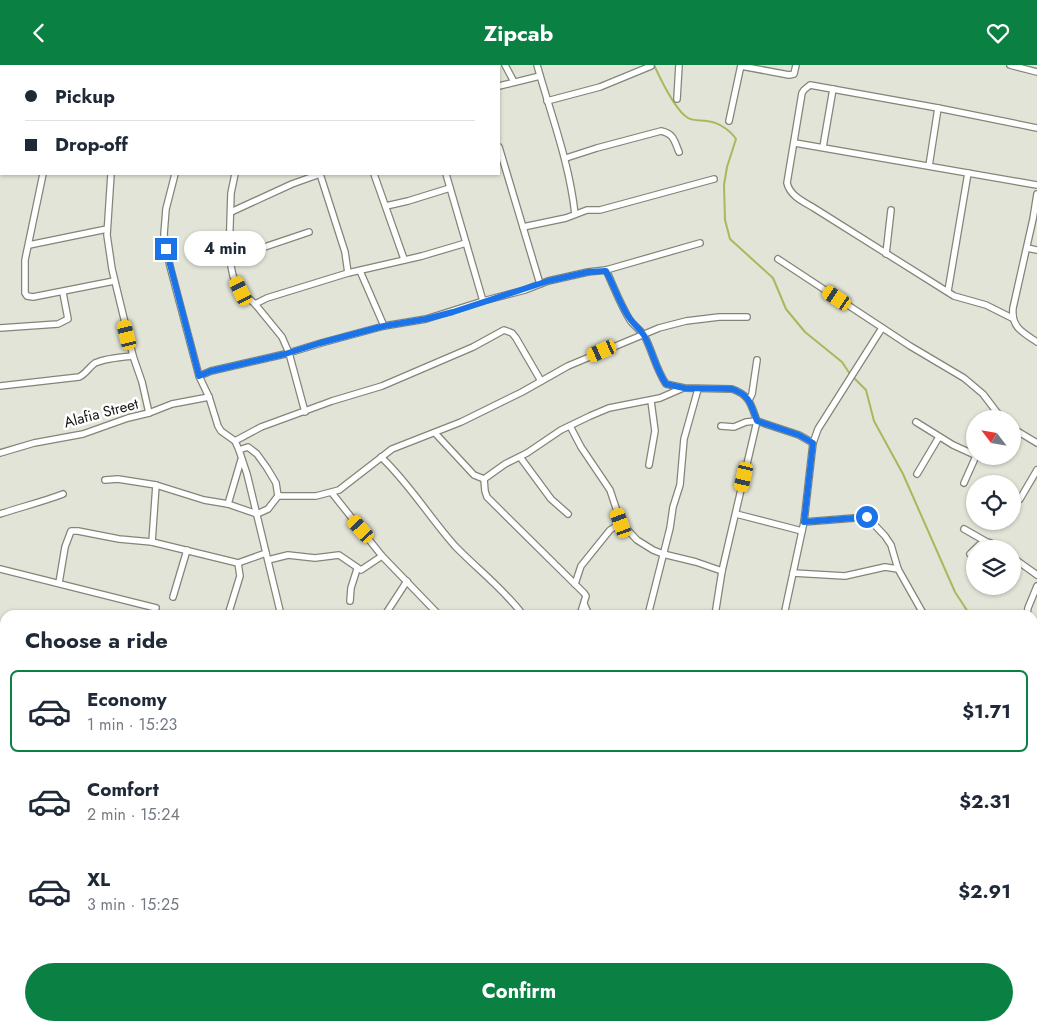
<!DOCTYPE html>
<meta charset="utf-8">
<style>
:root{--surface:#fff;--page:#f6f6f7;--text:#1f2937;--muted:#747a83;--line:#e0e1e3;--accent:#0b8043}
body{margin:0;font-family:Jost,sans-serif;background:var(--page);color:var(--text);height:100vh;display:flex;flex-direction:column;font-size:19px;white-space:nowrap}
*{box-sizing:border-box;margin:0}
p{font-size:16px;color:var(--muted)}
.icon{flex:none;width:28px;height:28px;fill:none;stroke:currentColor;stroke-width:2;stroke-linecap:round;stroke-linejoin:round}
.map{position:relative;flex:1;overflow:hidden}
.details{position:absolute;left:0px;top:545px;width:1038px;height:421px;display:flex;flex-direction:column;background:var(--surface);border-radius:15px 15px 0 0;box-shadow:0 1px 4px #0004}
.details>*{flex:none}
.top-card{position:absolute;left:0px;top:0px;width:500px;height:110px;box-shadow:0 1px 4px #0004;display:grid;align-content:center;height:110px;padding:0 25px;background:var(--surface)}
.needle{width:32px;rotate:301deg}
.buttons{position:absolute;left:966px;top:345px;display:grid;gap:10px}
.buttons a{display:grid;place-items:center;width:55px;height:55px;border-radius:50%;background:var(--surface);box-shadow:0 1px 4px #0004;font-size:25px}
.end{position:absolute;width:22px;height:22px;margin:-11px;border:6px solid #1a73e8;background:#fff;box-shadow:0 0 0 2px #fff}
.from{border-radius:50%}
.bubble{position:absolute;height:35px;border-radius:18px;background:var(--surface);box-shadow:0 1px 4px #0004;font-size:16px;font-weight:700;line-height:35px;text-align:center}
.car{position:absolute;width:15px;height:30px;margin:-15px -8px;border-radius:6px;box-shadow:0 0 4px 1px #0007;background:linear-gradient(#f5c518 24%,#345 0 40%,#f5c518 0 76%,#345 0 86%,#f5c518 0)}
.top-card b{display:flex;align-items:center;gap:18px;height:48px;font-size:19px}
.top-card b+b{border-top:1px solid var(--line)}
.top-card i{width:12px;height:12px;background:var(--text)}
ul{padding:0;list-style:none}
li{display:flex;align-items:center;gap:15px;height:82px;margin:0 10px 8px;padding:0 15px;border:2px solid transparent;border-radius:8px}
li div{flex:1}
li b{display:block;font-size:19px}
li em{font-style:normal;font-weight:700}
li.on{border-color:var(--accent)}
li>.icon{width:45px;height:45px;stroke-width:1.5}
h2{padding:0 25px;font-size:22px;line-height:60px}
.button{display:flex;gap:10px;margin-top:auto;padding:10px 25px}
.button a{flex:1;height:58px;border-radius:30px;background:var(--accent);color:#fff;font-size:20px;font-weight:700;line-height:58px;text-align:center}
header{display:flex;justify-content:space-between;align-items:center;height:65px;padding:0 25px;background:var(--accent);color:#fff;font-size:22px;font-weight:700}
.map>svg:first-child{display:block}
.lines{fill:none;stroke-linecap:round;stroke-linejoin:round}
.stream{stroke:#a9b85c;stroke-width:2}
.street-casing{stroke:#828577;stroke-width:8}
.street{stroke:#fff;stroke-width:5.5}
.route{stroke:#1a73e8;stroke-width:6}
.labels{text-anchor:middle;stroke-width:5;stroke-linejoin:round;paint-order:stroke}
.street-label{font-size:15px;fill:#141510;stroke:#fff}
</style>
<header><svg class="icon" aria-label="back" viewBox="0 0 24 24"><path d="M15 5l-7 7 7 7"/></svg>Zipcab<svg class="icon" aria-label="heart" viewBox="0 0 24 24"><path d="M12 20l-8-8c-3-5 5-10 8-4 3-6 11-1 8 4z"/></svg></header>
<div class="map">
<svg width="1037" height="966" viewBox="0 0 1037 966">
<rect width="100%" height="100%" fill="#e1e4d6"/>
<g class="lines">
<g class="stream">
<path d="M654,0c6,13 22,46 34,53 5,3 13,2 19,3 11,1 23,9 29,18l-9,28 -3,18 1,35 5,19 43,39 13,31 19,23 37,30 8,12"/>
<polyline points="853,312 866,325 874,356 903,409 955,527 970,550"/>
<polyline points="1032,636 1037,641"/>
</g>
<defs>
<g id="street">
<polyline points="341,0 342,1"/>
<polyline points="408,0 408,1"/>
<polyline points="437,0 439,1"/>
<polyline points="505,0 514,17"/>
<path d="M537,0c14,50 32,96 38,149"/>
<polyline points="1010,0 1037,7"/>
<polyline points="7,1 7,0"/>
<polyline points="67,1 67,0"/>
<polyline points="126,1 126,0"/>
<polyline points="194,1 194,0"/>
<polyline points="256,1 256,0"/>
<polyline points="283,1 287,0"/>
<polyline points="741,1 789,10 794,9 796,0"/>
<polyline points="499,21 540,11"/>
<polyline points="677,34 679,0"/>
<polyline points="547,36 600,22 651,1"/>
<polyline points="0,37 1,30"/>
<polyline points="729,56 741,0"/>
<polyline points="0,62 1,62"/>
<polyline points="795,78 1037,120"/>
<polyline points="499,82 540,219"/>
<polyline points="823,82 833,24"/>
<path d="M566,93l31,-10 64,-17c13,3 13,9 18,21"/>
<polyline points="929,101 938,43"/>
<polyline points="43,109 25,195 25,228 27,231 33,232 114,216"/>
<polyline points="111,109 107,170 112,204 133,291 142,317 149,348"/>
<polyline points="175,109 166,144 164,169 166,184 171,205 199,311 209,332 218,361 221,366 235,376 239,385 247,409 281,550"/>
<polyline points="235,109 231,128 229,191 233,211 241,226 255,239 282,272 289,288 305,347"/>
<polyline points="320,109 345,187 348,208"/>
<polyline points="374,109 404,194"/>
<polyline points="446,109 483,236"/>
<path d="M1037,129l-4,25 -20,89c-2,19 9,24 24,34"/>
<polyline points="386,141 408,136 450,123"/>
<polyline points="231,147 292,119 320,109"/>
<polyline points="523,162 566,153 587,145 600,145 714,114"/>
<polyline points="29,180 107,164"/>
<polyline points="1027,183 1037,185"/>
<polyline points="886,189 891,145"/>
<polyline points="229,194 309,167"/>
<polyline points="778,194 910,281 964,313 983,329 1002,354"/>
<path d="M606,205c8,17 14,34 24,50 4,6 12,11 15,17 8,16 11,32 21,47l18,4 48,1c18,6 19,16 25,32l-35,150 -7,44"/>
<polyline points="360,206 384,261"/>
<polyline points="948,226 968,108"/>
<polyline points="255,239 267,233 348,208 422,191 466,178"/>
<path d="M1012,253l-26,-13 -32,-9 -140,-88c-10,-6 -24,-12 -27,-25l15,-90 2,-3 6,-5 128,23 99,20"/>
<polyline points="0,263 58,259 68,254 63,228"/>
<polyline points="199,311 211,306 285,289 321,278 384,261 426,254 483,236 525,225 548,216 588,207 606,205 700,178"/>
<path d="M0,321l79,-9c7,-3 10,-10 16,-14 11,-5 26,-6 38,-7"/>
<polyline points="749,335 752,329 757,295"/>
<polyline points="916,357 953,380 975,390"/>
<polyline points="570,361 581,382 610,425 621,458 637,475 653,485 663,489 696,497 722,506"/>
<polyline points="721,361 734,362 746,357 757,356 799,370 813,378"/>
<polyline points="1012,363 1037,378"/>
<polyline points="435,368 474,410 484,414"/>
<polyline points="235,376 261,362 332,336 382,321 473,282 504,265 512,268 516,273 541,316"/>
<polyline points="0,388 34,378 83,369 128,353 149,348 172,339 209,332"/>
<path d="M381,392c28,26 48,60 74,89 22,23 49,43 68,69"/>
<polyline points="520,392 551,434 568,449"/>
<polyline points="649,400 655,366 651,336"/>
<polyline points="917,409 939,372"/>
<polyline points="105,415 118,414 156,420 204,435 228,439 257,449 268,444 278,431 276,418 267,403 257,389 248,382 239,385"/>
<polyline points="964,418 976,391"/>
<polyline points="332,428 382,491 439,550"/>
<polyline points="278,431 316,431 339,425 392,384 461,357 522,327 568,301 659,263 686,256 719,252 747,252"/>
<polyline points="1020,434 1037,405"/>
<polyline points="228,439 241,395"/>
<path d="M0,449c21,-7 42,-12 63,-20"/>
<polyline points="736,449 802,466"/>
<polyline points="804,457 867,452 885,471 891,480 898,504 924,550"/>
<polyline points="964,464 985,476"/>
<polyline points="152,477 156,420"/>
<path d="M970,489c13,-13 14,-17 31,-5"/>
<polyline points="1012,492 1037,510"/>
<polyline points="268,495 288,490 315,493 339,490 361,505 382,491"/>
<polyline points="0,504 156,543"/>
<polyline points="793,508 845,511 885,502 898,504"/>
<polyline points="59,518 65,482 71,466 78,466 119,474 152,477 238,498 266,488"/>
<polyline points="575,519 581,501 610,465 621,458"/>
<polyline points="173,532 187,485"/>
<polyline points="350,536 351,523 357,504"/>
<polyline points="584,539 589,550"/>
<polyline points="228,550 240,511 238,498"/>
<polyline points="385,550 407,516"/>
<polyline points="580,550 586,531 584,528 487,432 485,426 484,414 505,399 527,388 561,365 590,351 609,343 660,333 683,323"/>
<polyline points="648,550 670,463 673,442 680,420 684,374 698,324"/>
<polyline points="784,550 804,457 813,378 818,364 882,263"/>
<polyline points="1027,550 1028,543 1037,521"/>
<polyline points="0,563 5,564"/>
<polyline points="1032,574 1037,588"/>
<polyline points="0,634 5,636"/>
<polyline points="1032,654 1037,652"/>
<polyline points="0,683 5,675"/>
<polyline points="0,695 5,699"/>
<polyline points="0,769 5,770"/>
<polyline points="0,877 5,878"/>
<polyline points="1032,910 1037,933"/>
<polyline points="78,961 89,966"/>
<polyline points="265,961 279,966"/>
<polyline points="445,961 454,966"/>
<polyline points="522,961 528,966"/>
<polyline points="679,961 690,966"/>
<polyline points="983,961 984,966"/>
<polyline points="384,966 386,961"/>
<polyline points="644,966 645,961"/>
<polyline points="706,966 707,961"/>
<polyline points="857,966 857,961"/>
</g>
</defs>
<use href="#street" class="street-casing"/>
<use href="#street" class="street"/>
</g>
<g class="lines">
<path class="route" d="M166,184l33,127 12,-5 74,-17 35,-11 64,-17 42,-7 27,-7 95,-31 40,-9 18,-1c8,15 13,31 22,45 5,8 13,14 17,21 8,16 11,32 21,47l18,4 48,1c18,6 19,16 25,32l42,14 14,8 -9,79 63,-5"/>
</g>
<g class="labels">
<g class="street-label">
<text transform="translate(101 348) rotate(-15)" y="5">Alafia Street</text>
</g>
</g>
</svg>
<div class="buttons">
<a><svg class="needle" viewBox="-14 -14 28 28"><path d="M0-13l5 13h-10z" fill="#e53935"/><path d="M0 13l5-13h-10z" fill="#747a83"/></svg></a>
<a><svg class="icon" aria-label="locate" viewBox="0 0 24 24"><circle cx="12" cy="12" r="6"/><path d="M12 2v4M12 18v4M2 12h4M18 12h4"/></svg></a>
<a><svg class="icon" aria-label="layers" viewBox="0 0 24 24"><path d="M12 4l9 5-9 5-9-5zM3 14l9 5 9-5"/></svg></a>
</div>
<i class="end from" style="left:867px;top:452px"></i>
<i class="end" style="left:166px;top:184px"></i>
<div class="bubble" style="left:184px;top:166px;width:82px">4 min</div>
<i class="car" style="left:241px;top:226px;rotate:334deg"></i>
<i class="car" style="left:837px;top:233px;rotate:304deg"></i>
<i class="car" style="left:127px;top:270px;rotate:346deg"></i>
<i class="car" style="left:602px;top:286px;rotate:246deg"></i>
<i class="car" style="left:744px;top:412px;rotate:193deg"></i>
<i class="car" style="left:621px;top:458px;rotate:340deg"></i>
<i class="car" style="left:361px;top:464px;rotate:318deg"></i>
<div class="top-card">
<b><i class="from"></i>Pickup</b>
<b><i></i>Drop-off</b>
</div>
<section class="details">
<h2>Choose a ride</h2>
<ul>
<li class="on"><svg class="icon" aria-label="car" viewBox="0 0 24 24"><path d="M5 17H2v-5l4-1 3-4h7l3 4 3 1v5h-3M9 17h6M6 11h13"/><circle cx="7" cy="17" r="2"/><circle cx="17" cy="17" r="2"/></svg><div><b>Economy</b><p>1 min · 15:23</p></div><em>$1.71</em></li>
<li><svg class="icon" aria-label="car" viewBox="0 0 24 24"><path d="M5 17H2v-5l4-1 3-4h7l3 4 3 1v5h-3M9 17h6M6 11h13"/><circle cx="7" cy="17" r="2"/><circle cx="17" cy="17" r="2"/></svg><div><b>Comfort</b><p>2 min · 15:24</p></div><em>$2.31</em></li>
<li><svg class="icon" aria-label="car" viewBox="0 0 24 24"><path d="M5 17H2v-5l4-1 3-4h7l3 4 3 1v5h-3M9 17h6M6 11h13"/><circle cx="7" cy="17" r="2"/><circle cx="17" cy="17" r="2"/></svg><div><b>XL</b><p>3 min · 15:25</p></div><em>$2.91</em></li>
</ul>
<div class="button"><a>Confirm</a></div>
</section>
</div>
